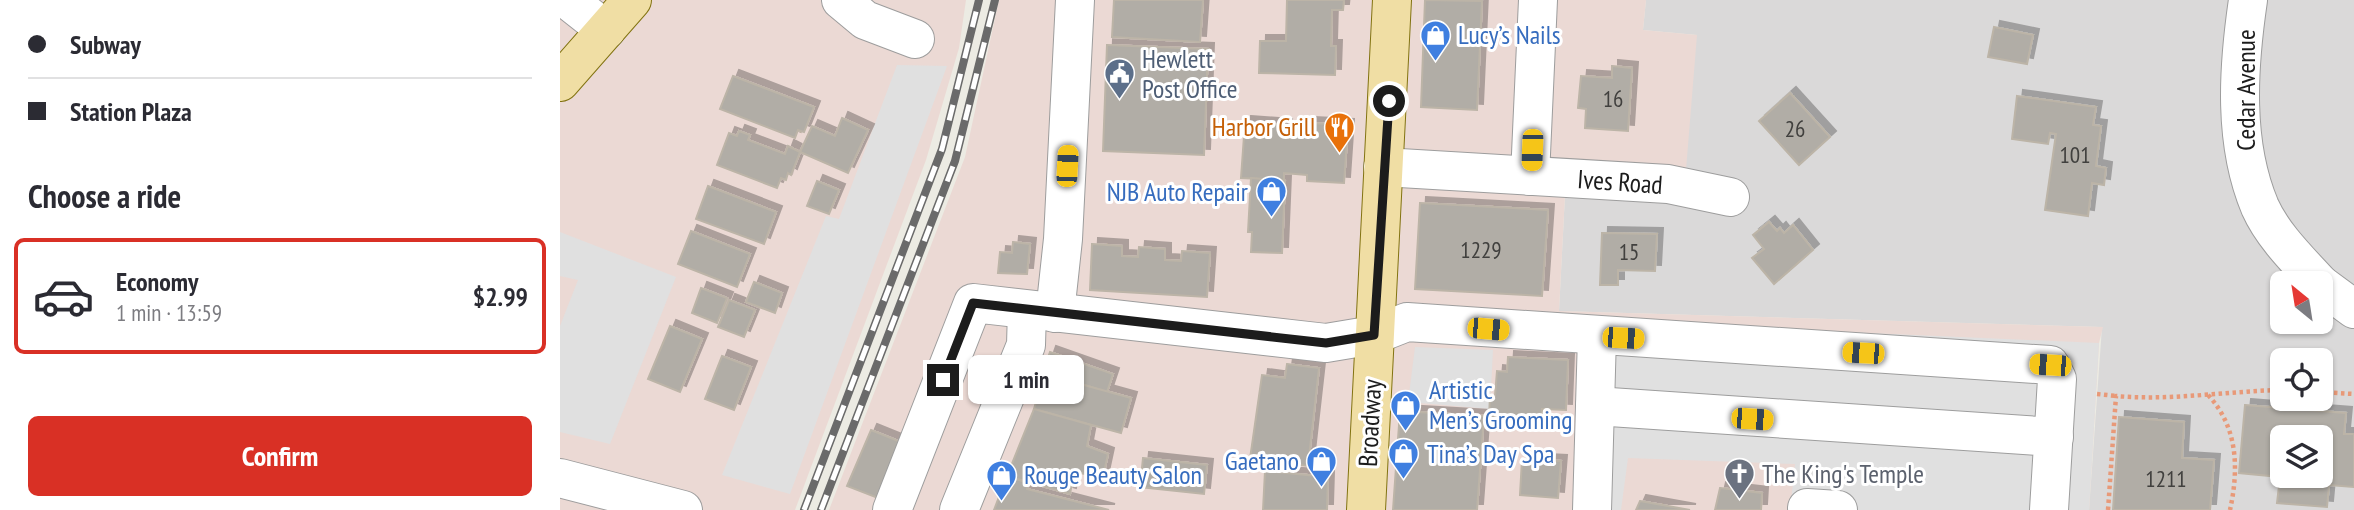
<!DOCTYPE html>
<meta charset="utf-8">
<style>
:root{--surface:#fff;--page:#f7f7f7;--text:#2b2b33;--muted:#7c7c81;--line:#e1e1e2;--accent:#d93025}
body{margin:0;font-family:"PT Sans Narrow",sans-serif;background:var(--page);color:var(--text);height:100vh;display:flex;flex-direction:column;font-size:26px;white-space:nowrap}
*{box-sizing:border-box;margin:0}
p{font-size:23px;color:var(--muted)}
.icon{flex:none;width:38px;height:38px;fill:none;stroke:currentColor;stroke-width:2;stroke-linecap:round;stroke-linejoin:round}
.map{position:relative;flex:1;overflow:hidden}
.panel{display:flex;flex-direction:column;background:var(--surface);width:560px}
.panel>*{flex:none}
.banner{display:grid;align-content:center;height:154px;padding:0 28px;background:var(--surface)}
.needle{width:46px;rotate:330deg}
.fabs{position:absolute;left:1710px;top:271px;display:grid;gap:14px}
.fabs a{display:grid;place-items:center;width:63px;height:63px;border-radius:10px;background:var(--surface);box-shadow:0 2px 5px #0004;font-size:35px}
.end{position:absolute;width:32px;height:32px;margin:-16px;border:9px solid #1c1c1c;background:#fff;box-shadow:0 0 0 4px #fff}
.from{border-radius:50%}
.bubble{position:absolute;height:49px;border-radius:10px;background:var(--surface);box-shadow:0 2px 5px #0004;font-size:23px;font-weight:700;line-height:49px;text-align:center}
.car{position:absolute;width:21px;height:42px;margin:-21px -10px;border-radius:9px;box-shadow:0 0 5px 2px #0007;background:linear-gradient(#f5c518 24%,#345 0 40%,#f5c518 0 76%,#345 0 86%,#f5c518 0)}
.banner b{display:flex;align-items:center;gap:24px;height:66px;font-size:26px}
.banner b+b{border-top:2px solid var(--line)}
.banner i{width:18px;height:18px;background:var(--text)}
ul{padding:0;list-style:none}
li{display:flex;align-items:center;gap:21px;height:116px;margin:0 14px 10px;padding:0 14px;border:4px solid transparent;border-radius:10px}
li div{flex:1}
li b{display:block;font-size:26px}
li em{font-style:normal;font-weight:700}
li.selected{border-color:var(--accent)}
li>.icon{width:63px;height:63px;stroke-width:1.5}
h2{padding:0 28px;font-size:32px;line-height:84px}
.primary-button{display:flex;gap:14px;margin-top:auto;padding:14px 28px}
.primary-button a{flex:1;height:80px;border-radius:10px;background:var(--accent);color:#fff;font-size:28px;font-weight:700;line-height:80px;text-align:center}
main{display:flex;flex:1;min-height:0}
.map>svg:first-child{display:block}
.residential{fill:#dad9d9;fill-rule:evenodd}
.commercial{fill:#ebd9d4}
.parking{fill:#e0e0e0}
.building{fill:#b1ada6;stroke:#bcb4a7;stroke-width:2;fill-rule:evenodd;filter:url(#shadow)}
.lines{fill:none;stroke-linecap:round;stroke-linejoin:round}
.minor-casing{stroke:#9d9d9d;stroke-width:40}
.major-casing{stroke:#827311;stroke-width:40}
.path{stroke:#e89978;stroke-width:4.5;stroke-dasharray:3.5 3.5;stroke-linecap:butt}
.minor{stroke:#fff;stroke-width:38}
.major{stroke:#f0dea4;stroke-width:38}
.rail-casing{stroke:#6a6a6a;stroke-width:8}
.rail{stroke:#fff;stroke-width:5;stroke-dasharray:16;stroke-linecap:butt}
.route{stroke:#1c1c1c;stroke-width:9}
.labels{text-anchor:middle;stroke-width:6;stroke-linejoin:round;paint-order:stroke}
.number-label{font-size:23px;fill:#41403e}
.shop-label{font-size:26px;fill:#366cbe;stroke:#fff;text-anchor:start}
.service-label{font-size:26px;fill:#4e5e75;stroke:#fff;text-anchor:start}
.street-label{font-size:26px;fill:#1c1c1c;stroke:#fff}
.food-label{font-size:26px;fill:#c56008;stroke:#fff;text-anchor:end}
.worship-label{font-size:26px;fill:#5b616d;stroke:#fff;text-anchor:start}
</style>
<main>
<section class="panel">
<div class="banner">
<b><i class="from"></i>Subway</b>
<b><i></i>Station Plaza</b>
</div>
<h2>Choose a ride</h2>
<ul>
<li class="selected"><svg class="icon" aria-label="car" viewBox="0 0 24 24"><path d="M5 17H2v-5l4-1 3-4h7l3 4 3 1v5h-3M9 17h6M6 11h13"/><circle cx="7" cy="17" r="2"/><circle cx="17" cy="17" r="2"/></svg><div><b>Economy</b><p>1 min · 13:59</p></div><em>$2.99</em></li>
</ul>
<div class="primary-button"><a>Confirm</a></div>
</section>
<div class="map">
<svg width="1794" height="510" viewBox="0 0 1794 510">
<defs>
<filter id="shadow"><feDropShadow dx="6" dy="-6" stdDeviation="0" flood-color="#0004"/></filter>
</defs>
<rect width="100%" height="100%" fill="#ecebe3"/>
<path class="residential" d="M1086,0h708v510h-265l13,-183 -543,-16 7,-135 131,-141 -54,-5zM1722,284h38v38h-38zM1722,360h38v39h-38zM1722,438h38v38h-38z"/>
<g class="commercial">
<polygon points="0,0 406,0 399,48 366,160 235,510 0,510"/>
<polygon points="439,0 1086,0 1083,30 1137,35 1125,182 1006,176 999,311 1543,327 1539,343 1529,510 269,510 405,157"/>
</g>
<g class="parking">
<polygon points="337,65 387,66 230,494 162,475 266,216 279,219"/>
<polygon points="0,232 116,277 50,444 0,432 0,326 18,280 0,276"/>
<polygon points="1056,322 1539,343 1529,510 1230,510 1235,464 1068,458 1061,510 1044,510"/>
<polygon points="855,347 933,350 930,409 848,402"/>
</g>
<g class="building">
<polygon points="554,0 643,0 640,42 552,37"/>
<polygon points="727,0 784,0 783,10 772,10 771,46 776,46 775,75 699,73 700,41 726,41"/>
<polygon points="865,0 922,1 917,110 861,107"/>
<polygon points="1434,27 1473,35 1467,64 1428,57"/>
<polygon points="547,45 648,49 644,155 543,151"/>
<polygon points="1052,66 1072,68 1068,131 1025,128 1026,109 1018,108 1021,76 1052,78"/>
<polygon points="173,76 254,107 244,132 238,130 235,138 160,109"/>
<polygon points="1230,93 1270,137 1239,165 1199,121"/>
<polygon points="1457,96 1536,107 1533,125 1541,126 1536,166 1546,168 1544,185 1532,183 1528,216 1485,210 1496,134 1490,133 1488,144 1452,139"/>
<polygon points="282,118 308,130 288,173 240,152 252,126 275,136"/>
<polygon points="685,122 726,125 725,131 749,132 749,123 788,125 784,183 747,181 747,175 724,173 724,180 681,178"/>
<polygon points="179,131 190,135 188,140 225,154 228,146 240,152 231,175 228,173 226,180 221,178 217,188 157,165 169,133 177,136"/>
<polygon points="691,178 725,181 722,253 691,252 692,232 688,232"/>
<polygon points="257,181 279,190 269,214 247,206"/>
<polygon points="148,186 216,212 204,244 136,219"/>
<polygon points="860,203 988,210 982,296 855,289"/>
<polygon points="1209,222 1217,231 1220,228 1224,233 1233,225 1253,250 1214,284 1192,258 1204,249 1193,235"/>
<polygon points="131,231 190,254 177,287 118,264"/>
<polygon points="1042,233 1097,234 1095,271 1058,270 1058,285 1040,285"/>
<polygon points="453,242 470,244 467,274 438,273 440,252 452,253"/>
<polygon points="532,244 562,246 562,256 578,257 579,247 605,249 605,260 621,261 622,251 650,253 647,297 530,290"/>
<polygon points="194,282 222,293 215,313 186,302"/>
<polygon points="141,288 167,298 157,323 132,313"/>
<polygon points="169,300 195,310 184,337 158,327"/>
<polygon points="110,326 142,339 120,392 88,379"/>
<polygon points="490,352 553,374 547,392 483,372"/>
<polygon points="162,356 191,367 174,410 145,399"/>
<polygon points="948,357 1008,360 1006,410 982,409 982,415 968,414 968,419 929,417 930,396 935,396 937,371 947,372"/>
<polygon points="727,364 759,368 748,466 690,459 702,375 725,378"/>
<polygon points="484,374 571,398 561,433 474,409"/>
<path d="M1685,405l101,8 -2,21h10v53l-25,-2 -2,22 -50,-4 3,-26 -41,-4zM1722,438h38v38h-38z"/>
<polygon points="474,409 531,425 527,446 548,454 543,477 514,472 510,494 447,476"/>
<polygon points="840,411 924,416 917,510 833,510"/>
<polygon points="1559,417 1624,422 1622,458 1654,460 1650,510 1553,510"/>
<polygon points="311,430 341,442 318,498 287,486"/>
<polygon points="583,458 647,465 644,494 580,487"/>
<polygon points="962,459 1001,461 998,498 960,495"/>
<polygon points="705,471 768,477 767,510 703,510"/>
<polygon points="447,476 468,483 467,489 549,510 434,510"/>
<polygon points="1160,488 1202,493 1201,510 1155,510"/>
<polygon points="1080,501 1130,510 1076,510"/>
</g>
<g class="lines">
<defs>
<g id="minor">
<polyline points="8,0 46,30"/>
<polyline points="281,0 305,20 355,39"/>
<path d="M1688,0c-10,68 -15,143 12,207 13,29 39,54 60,77"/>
<polyline points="823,167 1108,184 1170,197"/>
<polyline points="970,176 978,0"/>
<polyline points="1760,284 1794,309"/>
<polyline points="495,313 503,239 515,0"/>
<polyline points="1035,406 1494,437"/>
<polyline points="0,478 123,510"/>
<polyline points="1247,508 1278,510"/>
<polyline points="332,510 413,303 766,343 814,335 847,322 1490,365 1497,379 1489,510"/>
<polyline points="399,510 466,345 467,310"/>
<polyline points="1032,510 1037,336"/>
</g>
<g id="major">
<polyline points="0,82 72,0"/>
<polyline points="806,510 832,0"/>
</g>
</defs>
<use href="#minor" class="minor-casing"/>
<use href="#major" class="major-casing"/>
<g class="path">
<polyline points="1760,392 1794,394"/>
<polyline points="1537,394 1556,396"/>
<path d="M1648,395c30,32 31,74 22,115"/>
<path d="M1548,510l8,-114c56,5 111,-5 166,-6"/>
</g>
<use href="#minor" class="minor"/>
<use href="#major" class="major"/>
<defs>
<g id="rail">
<polyline points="244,510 382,149 419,0"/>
<polyline points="261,510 395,161 435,0"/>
</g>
</defs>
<use href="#rail" class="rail-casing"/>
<use href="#rail" class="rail"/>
</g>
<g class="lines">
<polyline class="route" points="383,380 413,303 766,343 814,335 829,101"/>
</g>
<defs>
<symbol id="shop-pin" viewBox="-11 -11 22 30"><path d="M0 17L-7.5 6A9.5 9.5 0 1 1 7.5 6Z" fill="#3f7fe0" stroke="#fff"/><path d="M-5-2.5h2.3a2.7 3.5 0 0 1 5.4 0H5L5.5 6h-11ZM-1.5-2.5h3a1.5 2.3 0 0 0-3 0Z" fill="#fff"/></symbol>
<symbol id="civic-pin" viewBox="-11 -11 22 30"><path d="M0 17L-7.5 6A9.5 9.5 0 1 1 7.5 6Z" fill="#5c6f8a" stroke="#fff"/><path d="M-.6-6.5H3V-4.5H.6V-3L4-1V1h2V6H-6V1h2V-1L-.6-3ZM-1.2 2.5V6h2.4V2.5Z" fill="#fff"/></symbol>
<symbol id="restaurant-pin" viewBox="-11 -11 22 30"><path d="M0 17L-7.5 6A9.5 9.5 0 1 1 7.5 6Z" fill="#e8710a" stroke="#fff"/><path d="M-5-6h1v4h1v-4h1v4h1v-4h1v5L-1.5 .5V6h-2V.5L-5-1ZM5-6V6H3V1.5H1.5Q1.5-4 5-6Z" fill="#fff"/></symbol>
<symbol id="church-pin" viewBox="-11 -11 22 30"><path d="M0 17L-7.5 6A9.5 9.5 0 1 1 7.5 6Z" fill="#6b7280" stroke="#fff"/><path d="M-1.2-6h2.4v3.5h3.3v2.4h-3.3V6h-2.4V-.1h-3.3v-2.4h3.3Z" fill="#fff"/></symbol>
</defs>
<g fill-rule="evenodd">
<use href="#shop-pin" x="858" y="18" width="35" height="47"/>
<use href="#civic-pin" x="542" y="56" width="35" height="47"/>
<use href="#restaurant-pin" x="762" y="110" width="35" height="47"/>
<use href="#shop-pin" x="694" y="174" width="35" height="47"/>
<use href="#shop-pin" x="828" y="388" width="35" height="47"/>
<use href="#shop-pin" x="826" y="436" width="35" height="47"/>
<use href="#shop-pin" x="744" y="444" width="35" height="47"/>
<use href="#church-pin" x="1162" y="456" width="35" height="47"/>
<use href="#shop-pin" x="424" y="458" width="35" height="47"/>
</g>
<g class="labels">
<g class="number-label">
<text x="1053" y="107">16</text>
<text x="1235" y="137">26</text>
<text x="1515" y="163">101</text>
<text x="921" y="258">1229</text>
<text x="1069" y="260">15</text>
<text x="1606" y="487">1211</text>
</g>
<g class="shop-label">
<text x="898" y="44">Lucy’s Nails</text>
<text x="688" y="201" text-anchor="end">NJB Auto Repair</text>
<text x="869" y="399">Artistic<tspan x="869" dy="30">Men’s Grooming</tspan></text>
<text x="867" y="463">Tina’s Day Spa</text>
<text x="739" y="470" text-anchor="end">Gaetano</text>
<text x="464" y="484">Rouge Beauty Salon</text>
</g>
<g class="service-label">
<text x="582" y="68">Hewlett<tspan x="582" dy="30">Post Office</tspan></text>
</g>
<g class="street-label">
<text transform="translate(1686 90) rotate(-90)" y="9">Cedar Avenue</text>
<text transform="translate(1060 182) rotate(4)" y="9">Ives Road</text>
<text transform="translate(810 423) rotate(-87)" y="9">Broadway</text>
</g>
<g class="food-label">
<text x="756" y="136">Harbor Grill</text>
</g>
<g class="worship-label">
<text x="1202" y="483">The King's Temple</text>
</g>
</g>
</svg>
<div class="fabs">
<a><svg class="needle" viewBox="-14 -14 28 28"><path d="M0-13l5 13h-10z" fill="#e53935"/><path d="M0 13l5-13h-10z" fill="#7c7c81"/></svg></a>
<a><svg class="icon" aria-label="locate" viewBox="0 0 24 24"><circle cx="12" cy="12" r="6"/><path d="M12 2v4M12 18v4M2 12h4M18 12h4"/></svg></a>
<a><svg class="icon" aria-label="layers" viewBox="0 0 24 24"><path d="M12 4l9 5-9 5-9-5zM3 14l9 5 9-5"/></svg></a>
</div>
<i class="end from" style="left:829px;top:101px"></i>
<i class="end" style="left:383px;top:380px"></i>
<div class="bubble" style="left:408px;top:355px;width:116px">1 min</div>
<i class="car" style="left:972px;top:150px;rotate:182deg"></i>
<i class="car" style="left:507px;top:166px;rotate:3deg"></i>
<i class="car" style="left:928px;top:329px;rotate:95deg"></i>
<i class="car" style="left:1063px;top:338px;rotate:93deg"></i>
<i class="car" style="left:1303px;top:353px;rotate:273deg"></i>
<i class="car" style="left:1490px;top:365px;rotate:274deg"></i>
<i class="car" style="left:1192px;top:419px;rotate:94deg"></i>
</div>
</main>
